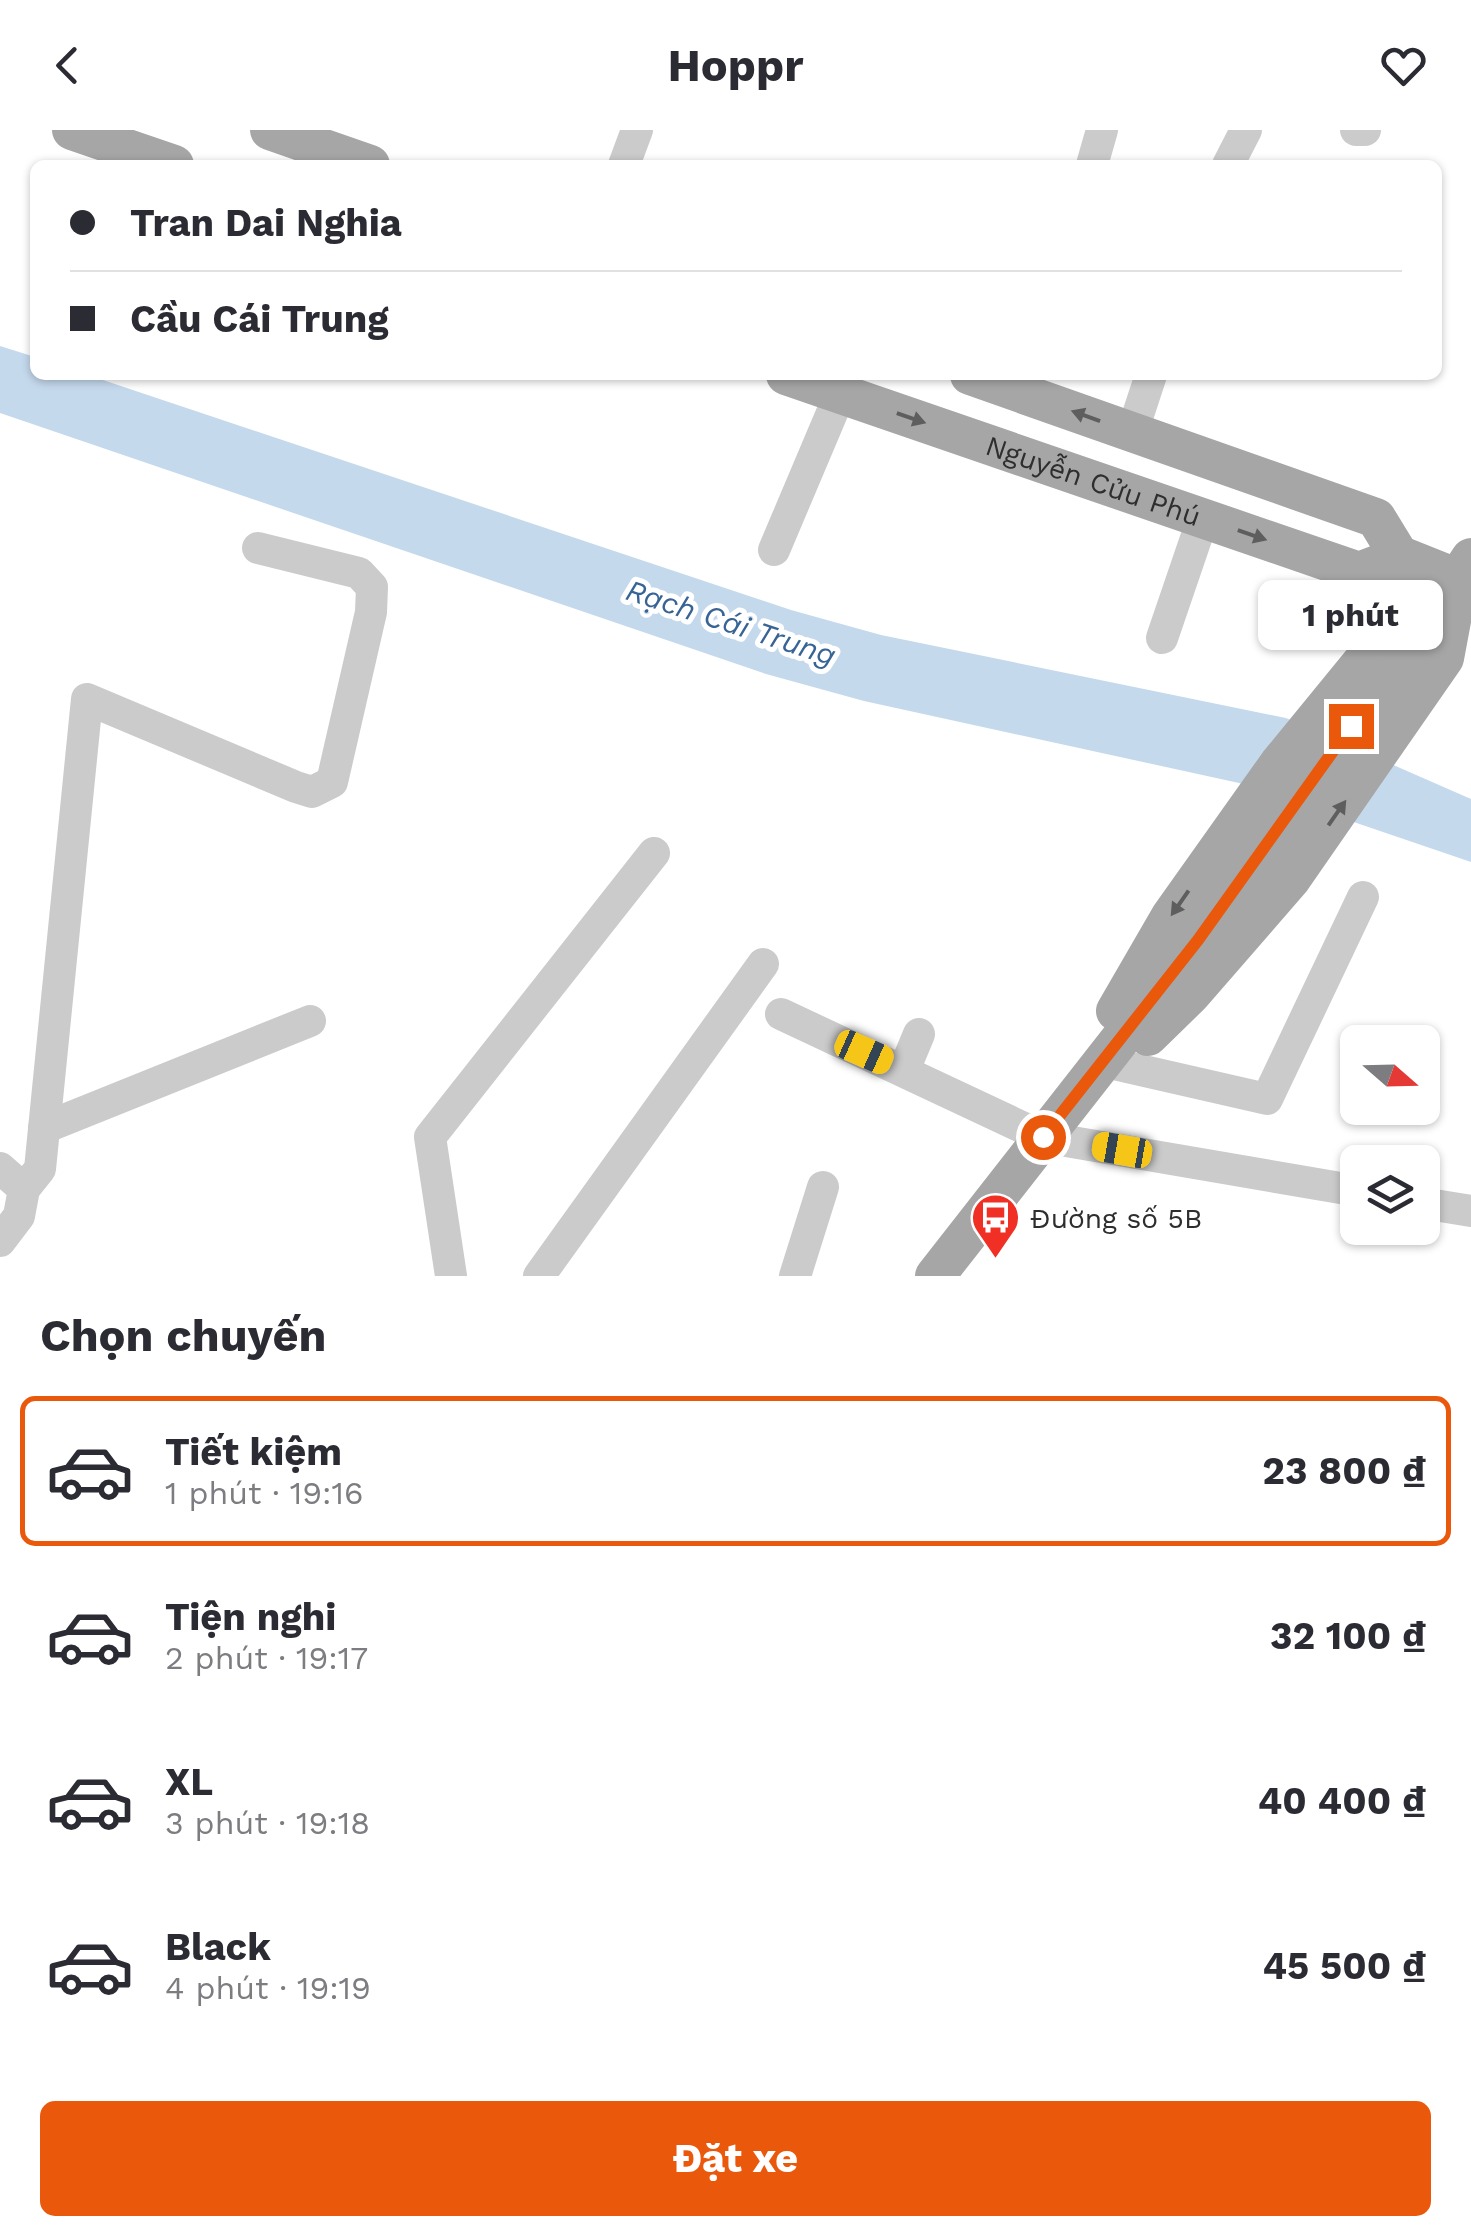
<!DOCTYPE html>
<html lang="vi">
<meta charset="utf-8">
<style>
:root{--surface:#fff;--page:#f7f7f7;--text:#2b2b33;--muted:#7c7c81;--line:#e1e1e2;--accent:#ea580c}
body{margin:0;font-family:"Work Sans",sans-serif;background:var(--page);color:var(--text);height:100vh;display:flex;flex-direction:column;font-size:38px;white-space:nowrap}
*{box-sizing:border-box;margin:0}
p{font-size:32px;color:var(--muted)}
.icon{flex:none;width:55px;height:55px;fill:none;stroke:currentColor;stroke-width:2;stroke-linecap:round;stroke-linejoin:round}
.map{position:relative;height:1146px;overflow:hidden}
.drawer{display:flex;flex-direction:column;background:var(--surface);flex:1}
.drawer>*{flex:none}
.guide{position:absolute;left:30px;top:30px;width:1412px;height:220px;border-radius:15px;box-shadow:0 2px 8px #0004;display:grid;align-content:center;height:220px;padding:0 40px;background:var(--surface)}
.needle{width:65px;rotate:110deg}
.fabs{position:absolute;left:1340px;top:895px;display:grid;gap:20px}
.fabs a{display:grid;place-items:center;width:100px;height:100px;border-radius:15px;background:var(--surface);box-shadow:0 2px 8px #0004;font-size:50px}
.end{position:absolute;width:45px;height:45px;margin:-22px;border:12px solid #ea580c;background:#fff;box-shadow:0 0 0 5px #fff}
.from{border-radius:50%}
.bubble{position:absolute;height:70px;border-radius:15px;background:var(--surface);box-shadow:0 2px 8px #0004;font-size:32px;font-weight:700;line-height:70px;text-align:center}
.car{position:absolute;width:30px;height:60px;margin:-30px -15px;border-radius:12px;box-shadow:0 0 8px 2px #0007;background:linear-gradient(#f5c518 24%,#345 0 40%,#f5c518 0 76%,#345 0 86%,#f5c518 0)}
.guide b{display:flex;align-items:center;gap:35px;height:95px;font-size:38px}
.guide b+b{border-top:2px solid var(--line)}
.guide i{width:25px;height:25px;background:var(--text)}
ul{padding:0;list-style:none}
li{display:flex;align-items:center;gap:30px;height:150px;margin:0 20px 15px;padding:0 20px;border:5px solid transparent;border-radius:15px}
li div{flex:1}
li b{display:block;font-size:38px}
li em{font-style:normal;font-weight:700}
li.on{border-color:var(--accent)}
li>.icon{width:90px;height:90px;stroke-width:1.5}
h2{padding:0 40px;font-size:45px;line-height:120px}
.button{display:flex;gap:20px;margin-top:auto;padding:20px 40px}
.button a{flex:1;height:115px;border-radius:15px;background:var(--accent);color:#fff;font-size:40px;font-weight:700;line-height:115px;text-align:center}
header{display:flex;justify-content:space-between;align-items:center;height:130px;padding:0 40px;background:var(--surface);font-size:45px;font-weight:700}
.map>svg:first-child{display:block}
.water{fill:#c5d9ed}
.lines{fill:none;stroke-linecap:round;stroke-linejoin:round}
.minor{stroke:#cbcbcb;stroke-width:32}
.major{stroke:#a6a6a6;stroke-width:40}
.oneway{fill:#5e5e5e}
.route{stroke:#ea580c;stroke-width:12}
.labels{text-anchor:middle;stroke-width:10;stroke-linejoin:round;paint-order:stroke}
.street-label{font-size:28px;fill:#2e2e2e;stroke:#fff}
.poi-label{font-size:28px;fill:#2e2e2e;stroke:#fff;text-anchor:start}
.water-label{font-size:30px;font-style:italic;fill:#376495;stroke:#fff}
</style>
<header><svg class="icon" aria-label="back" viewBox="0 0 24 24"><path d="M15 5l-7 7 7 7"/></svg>Hoppr<svg class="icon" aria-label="heart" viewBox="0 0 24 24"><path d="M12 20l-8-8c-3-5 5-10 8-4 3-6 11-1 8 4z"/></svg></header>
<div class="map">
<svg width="1471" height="1146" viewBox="0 0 1471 1146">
<rect width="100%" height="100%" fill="#fff"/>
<polygon class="water" points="0,216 35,227 35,245 88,245 791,480 881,505 1286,588 1471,669 1471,732 1239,653 864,571 766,544 0,283"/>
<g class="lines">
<g class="minor">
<polyline points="1356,0 1365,0"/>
<polyline points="624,35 637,0"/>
<polyline points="1092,35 1102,0"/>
<polyline points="1228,35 1246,0"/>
<polyline points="1132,303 1151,245"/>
<polyline points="774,420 840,264"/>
<polyline points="1162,508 1203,388"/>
<polyline points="781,884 1043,1007 1358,1061"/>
<polyline points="1118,935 1267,969 1363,767"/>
<polyline points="904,940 919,904"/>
<polyline points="44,998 310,891"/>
<polyline points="0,1038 24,1059"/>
<polyline points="24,1059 40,1039 87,569 296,657 312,662 332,652 371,482 372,457 359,443 258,418"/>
<polyline points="1422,1073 1471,1081"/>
<polyline points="0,1111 19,1086 24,1059"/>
<polyline points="451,1146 430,1007 654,723"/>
<polyline points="539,1146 763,834"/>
<polyline points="795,1146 823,1057"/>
</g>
<g class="major">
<polyline points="72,0 174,35"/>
<polyline points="270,0 370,35"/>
<path id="s1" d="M786,245l573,197 42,-16 70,28"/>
<polyline points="970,245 1376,388 1409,442 1410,451"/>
<polyline points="1116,881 1171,786 1279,634 1392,496 1439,463"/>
<polyline points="1148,906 1191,864 1290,750 1444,528 1456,464"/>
<polyline points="935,1146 1198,810 1412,518 1471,428"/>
</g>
</g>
<defs><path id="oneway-solid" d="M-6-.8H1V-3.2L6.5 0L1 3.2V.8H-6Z" transform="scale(2.5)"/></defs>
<g class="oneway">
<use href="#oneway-solid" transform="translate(1086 286) rotate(-160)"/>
<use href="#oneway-solid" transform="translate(911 288) rotate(19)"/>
<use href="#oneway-solid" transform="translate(1252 405) rotate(19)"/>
<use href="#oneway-solid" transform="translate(1337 683) rotate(-55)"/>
<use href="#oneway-solid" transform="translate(1180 773) rotate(125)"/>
</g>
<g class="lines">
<polyline class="route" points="1043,1007 1198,810 1351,596"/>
</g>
<defs>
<symbol id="bus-pin" viewBox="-11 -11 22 30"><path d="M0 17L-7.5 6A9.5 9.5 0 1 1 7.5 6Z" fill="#f03025" stroke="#fff"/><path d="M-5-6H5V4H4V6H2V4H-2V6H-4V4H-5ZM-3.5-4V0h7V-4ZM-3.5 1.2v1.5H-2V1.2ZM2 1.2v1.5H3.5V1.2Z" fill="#fff"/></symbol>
</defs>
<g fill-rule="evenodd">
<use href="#bus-pin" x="968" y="1060" width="55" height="75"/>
</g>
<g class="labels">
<g class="street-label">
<text dy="10" stroke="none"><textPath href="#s1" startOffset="325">Nguyễn Cửu Phú</textPath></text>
</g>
<g class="poi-label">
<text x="1030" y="1098">Đường số 5B</text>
</g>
<g class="water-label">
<text transform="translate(731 493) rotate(18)" y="10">Rạch Cái Trung</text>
</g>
</g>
</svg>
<div class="fabs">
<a><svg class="needle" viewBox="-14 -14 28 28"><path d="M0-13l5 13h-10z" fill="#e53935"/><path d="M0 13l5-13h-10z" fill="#7c7c81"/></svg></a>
<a><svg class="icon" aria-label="layers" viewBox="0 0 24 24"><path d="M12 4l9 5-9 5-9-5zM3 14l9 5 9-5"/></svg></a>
</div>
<i class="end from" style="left:1043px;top:1007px"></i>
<i class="end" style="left:1351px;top:596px"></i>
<div class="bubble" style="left:1258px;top:450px;width:185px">1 phút</div>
<i class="car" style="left:864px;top:922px;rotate:114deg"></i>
<i class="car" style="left:1122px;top:1020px;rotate:280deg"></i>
<div class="guide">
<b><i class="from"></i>Tran Dai Nghia</b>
<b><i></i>Cầu Cái Trung</b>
</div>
</div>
<section class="drawer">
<h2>Chọn chuyến</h2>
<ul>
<li class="on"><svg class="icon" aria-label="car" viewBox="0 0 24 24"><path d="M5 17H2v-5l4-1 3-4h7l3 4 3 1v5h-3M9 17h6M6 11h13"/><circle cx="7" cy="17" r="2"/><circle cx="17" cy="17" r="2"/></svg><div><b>Tiết kiệm</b><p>1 phút · 19:16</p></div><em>23 800 ₫</em></li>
<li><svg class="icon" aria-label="car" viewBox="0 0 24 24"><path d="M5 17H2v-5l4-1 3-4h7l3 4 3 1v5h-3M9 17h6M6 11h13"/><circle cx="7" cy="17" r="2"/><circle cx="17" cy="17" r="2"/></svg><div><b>Tiện nghi</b><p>2 phút · 19:17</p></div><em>32 100 ₫</em></li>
<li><svg class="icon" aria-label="car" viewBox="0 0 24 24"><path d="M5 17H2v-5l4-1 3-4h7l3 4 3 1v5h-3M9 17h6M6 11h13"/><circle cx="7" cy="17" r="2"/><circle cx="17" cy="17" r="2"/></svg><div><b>XL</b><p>3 phút · 19:18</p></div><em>40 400 ₫</em></li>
<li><svg class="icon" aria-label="car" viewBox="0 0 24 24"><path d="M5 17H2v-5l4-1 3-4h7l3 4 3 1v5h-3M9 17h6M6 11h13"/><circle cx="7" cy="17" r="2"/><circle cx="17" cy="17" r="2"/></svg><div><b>Black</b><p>4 phút · 19:19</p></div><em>45 500 ₫</em></li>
</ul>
<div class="button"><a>Đặt xe</a></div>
</section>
